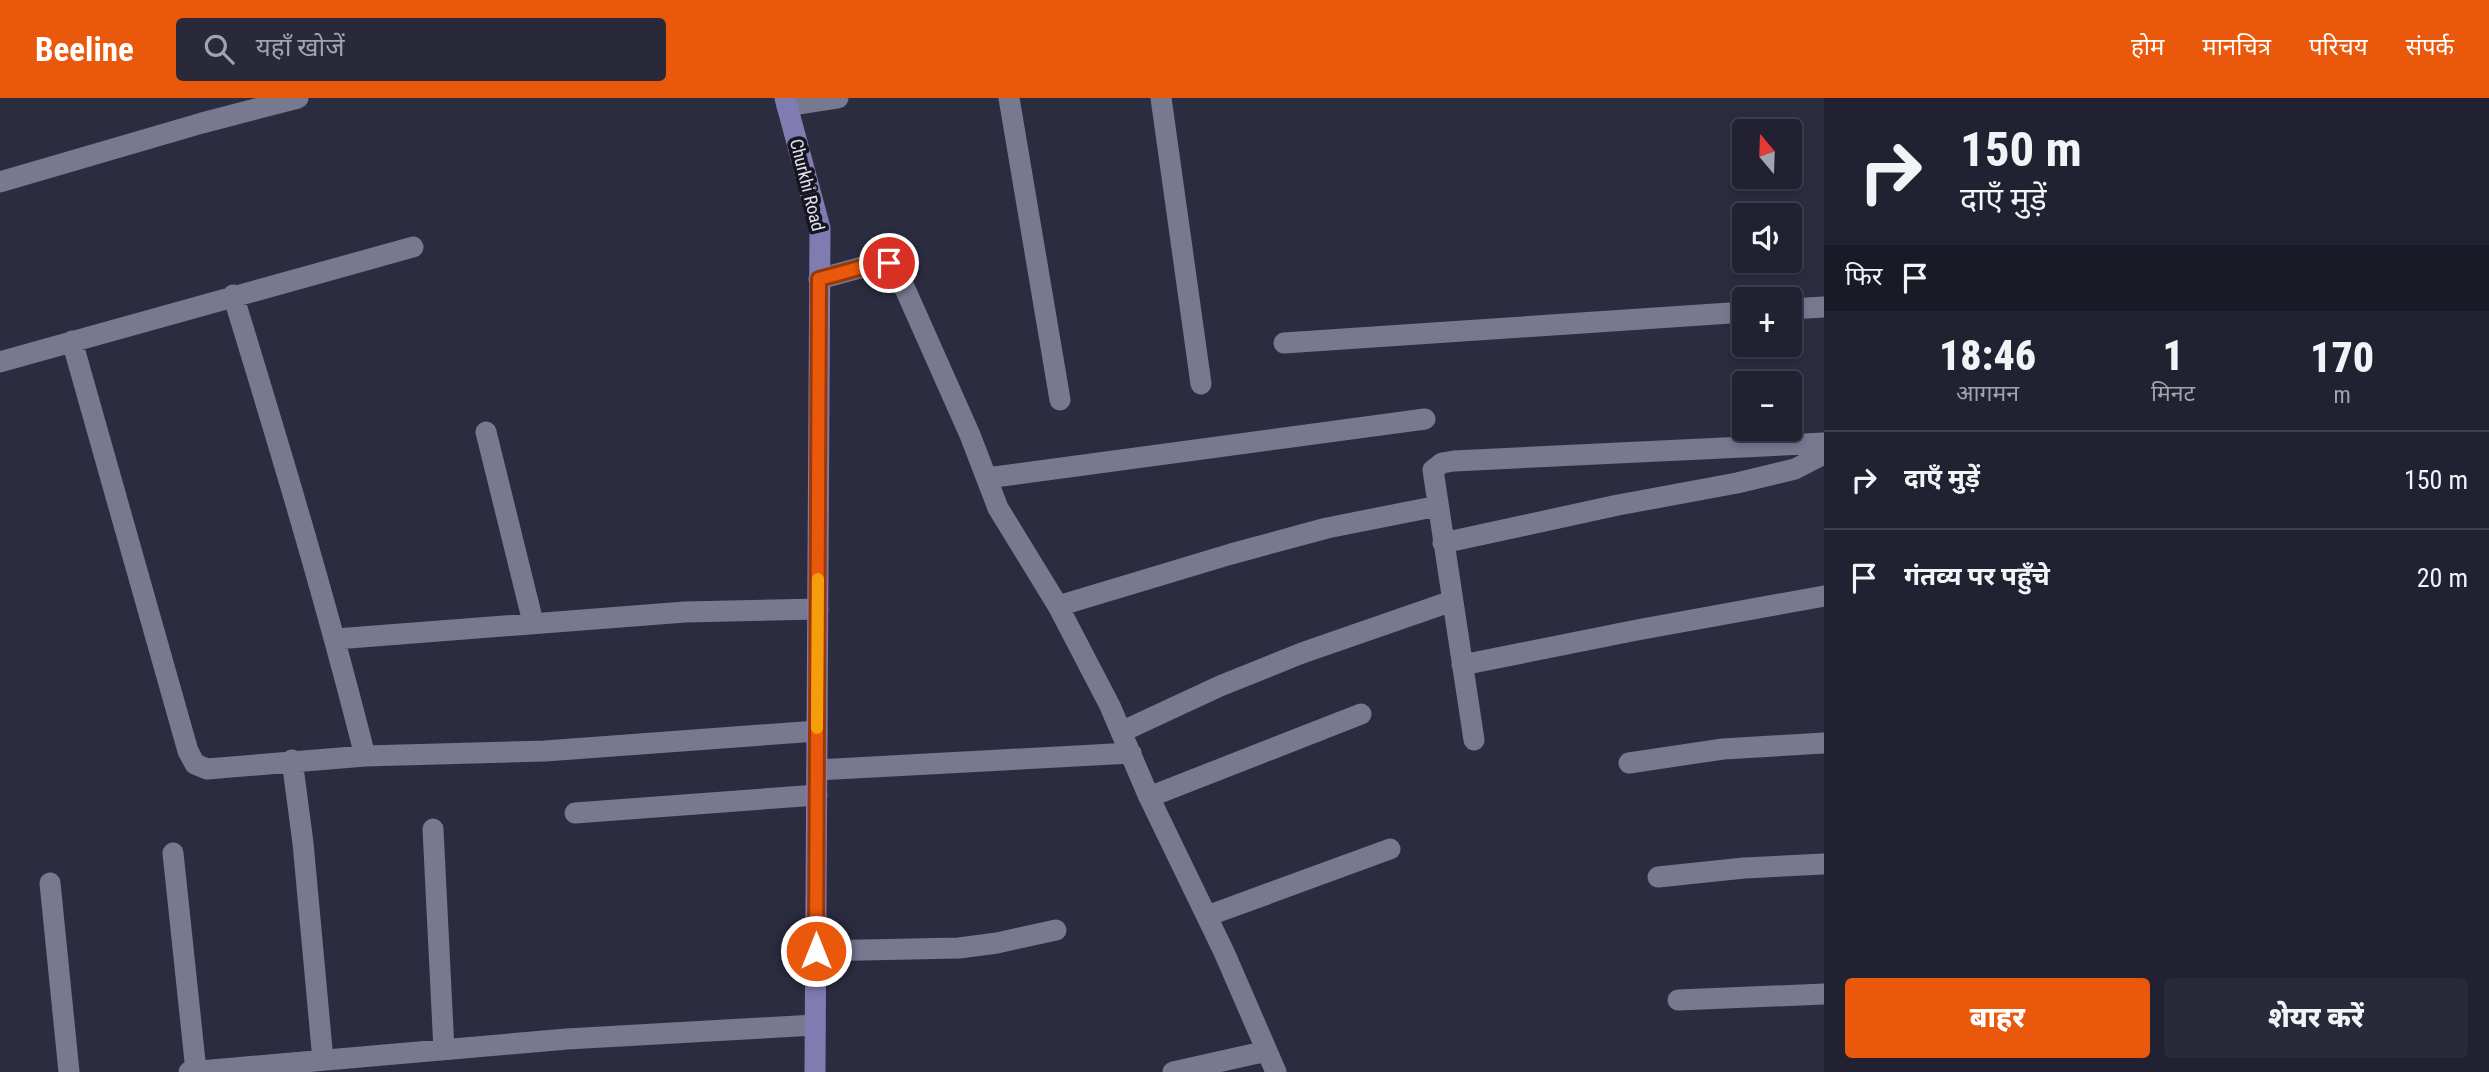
<!DOCTYPE html>
<html lang="hi">
<head>
<meta charset="utf-8">
<style>
  :root { --surface:#212131; --page:#292939; --text:#f1f3f6; --muted:#a2a3ab; --line:#3e3e4d; --accent:#ea580c }
  body { margin:0; font-family:"Roboto Condensed","Noto Sans Devanagari",sans-serif; background:var(--page); color:var(--text); height:100vh; display:flex; flex-direction:column; font-size:26px; white-space:nowrap }
  * { box-sizing:border-box; margin:0 }
  p { font-size:23px; color:var(--muted) }
  .icon { flex:none; width:38px; height:38px; fill:none; stroke:currentColor; stroke-width:2; stroke-linecap:round; stroke-linejoin:round }
  .map { position:relative; flex:1; overflow:hidden }
  .sheet { display:flex; flex-direction:column; background:var(--surface); width:665px }
  .sheet>* { flex:none }
  .guide { background:#212131; color:var(--text); overflow:hidden }
  .needle { width:46px; rotate:341deg }
  .buttons { position:absolute; left:1732px; top:21px; display:grid; gap:14px }
  .buttons a { display:grid; place-items:center; width:70px; height:70px; border-radius:7px; background:var(--surface); box-shadow:0 4px 10px #0003,0 0 0 2px var(--line); font-size:35px }
  .pin { position:absolute; display:grid; place-items:center; width:60px; height:60px; color:#fff; margin:-30px; border:4px solid #fff; border-radius:50%; box-shadow:0 2px 7px #0007 }
  .me { position:absolute; width:77px; margin:-38px; rotate:0deg; stroke-linejoin:round; filter:drop-shadow(0 0 5px #0008) }
  .turn { display:flex; align-items:center; gap:24px; height:147px; padding:0 21px; font-size:32px }
  .turn .icon { width:91px; height:91px; stroke-width:2.5 }
  .turn b { display:block; font-size:49px; line-height:60px }
  .then { display:flex; align-items:center; height:66px; padding:0 21px; background:#0003; gap:14px; font-size:26px }
  .eta { display:flex; justify-content:space-evenly; align-items:center; height:119px; text-align:center }
  .eta b { font-size:42px; font-weight:800; line-height:49px }
  .primary-button { display:flex; gap:14px; margin-top:auto; padding:14px 21px }
  .primary-button a { flex:1; height:80px; border-radius:7px; background:var(--accent); color:#fff; font-size:28px; font-weight:800; line-height:80px; text-align:center }
  .primary-button a+a { background:var(--page); color:var(--text) }
  ul { padding:0; list-style:none }
  li { display:flex; align-items:center; gap:21px; height:98px; padding:0 21px; border-top:2px solid var(--line) }
  li div { flex:1 }
  li b { display:block; font-size:26px }
  li em { font-style:normal }
  header { display:flex; align-items:center; gap:42px; box-sizing:border-box; height:98px; padding:0 35px; background:var(--accent); color:#fff }
  header strong { font-size:33px }
  nav { display:flex; gap:38px; margin-inline-start:auto; font-size:24px }
  .search { width:490px; height:63px; background:var(--page); display:flex; align-items:center; gap:18px; box-sizing:border-box; padding:0 24px; border-radius:7px; color:var(--muted); font-size:26px }
  main { display:flex; flex:1; min-height:0 }
  .map>svg:first-child { display:block }
  .lines { fill:none; stroke-linecap:round; stroke-linejoin:round }
  .street { stroke:#787891; stroke-width:21 }
  .secondary { stroke:#807cb1; stroke-width:21 }
  .route-casing { stroke:#983908; stroke-width:18 }
  .route { stroke:#ea580c; stroke-width:12 }
  .slow { stroke:#f59e0b; stroke-width:12 }
  .labels { text-anchor:middle; stroke-width:7; stroke-linejoin:round; paint-order:stroke }
  .street-label { font-size:18px; fill:#e1e1ef; stroke:#16151f }
</style>
</head>
<body>
<header>
<strong>Beeline</strong>
<div class="search"><svg class="icon" aria-label="search" viewBox="0 0 24 24"><circle cx="10" cy="10" r="6"/><path d="M15 15l6 6"/></svg>यहाँ खोजें</div>
<nav><a>होम</a><a>मानचित्र</a><a>परिचय</a><a>संपर्क</a></nav>
</header>
<main>
<div class="map">
<svg width="1824" height="974" viewBox="0 0 1824 974">
  <rect width="100%" height="100%" fill="#2c2c41"/>
  <g class="lines">
    <!-- street -->
    <path class="street" d="M1009 0 1060 302
      M1161 0 1201 286
      M787 8 838 0
      M0 84 202 25 298 0
      M819 181 881 164 889 165 898 175 970 337 998 410 1058 508 1110 608 1149 699 1224 854 1276 974
      M233 197C280 350 326 503 365 658
      M1790 211 1824 209
      M72 243 188 653 195 666 207 671 365 658 545 653 817 633
      M1284 245 1745 214
      M0 264 413 149
      M486 334 533 524
      M987 380 1425 321
      M1443 445 1618 407 1737 385 1795 371 1824 356
      M1058 508 1231 456 1327 430 1438 408
      M336 541 685 514 818 511
      M1462 567 1637 532 1824 498
      M1121 634 1220 588 1302 555 1452 503
      M1474 642 1433 372 1442 365 1454 363 1824 345
      M292 662 303 745 323 962
      M1629 665 1723 651 1824 645
      M817 672 1131 655
      M1149 699 1361 616
      M575 715 817 697
      M433 731 444 952
      M173 755 196 973
      M1658 779 1744 770 1824 766
      M50 785 69 974
      M1207 818 1390 751
      M815 853 959 850 997 845 1056 832
      M1678 902 1824 896
      M189 974 567 941 815 927
      M1173 974 1267 953"/>
    <!-- secondary -->
    <path class="secondary" d="M785 0 820 130 815 974"/>
  </g>
  <g class="lines">
    <!-- route casing -->
    <g class="route-casing">
      <path id="route" d="M816 853 819 181 881 164 889 165"/>
    </g>
    <!-- route -->
    <use href="#route" class="route"/>
    <!-- slow -->
    <path class="slow" d="M817 630 818 481"/>
  </g>
  <g class="labels">
    <!-- street labels -->
    <g class="street-label">
      <text transform="translate(807 87) rotate(76)" y="6">Churkhi Road</text>
    </g>
  </g>
</svg>
<div class="buttons">
<a><svg class="needle" viewBox="-14 -14 28 28"><path d="M0-13l5 13h-10z" fill="#e53935"/><path d="M0 13l5-13h-10z" fill="#a2a3ab"/></svg></a>
<a><svg class="icon" aria-label="sound" viewBox="0 0 24 24"><path d="M4 9h4l5-4v14l-5-4H4zM17 9q2 3 0 6"/></svg></a>
<a>+</a>
<a>−</a>
</div>
<div class="pin" style="left:889px;top:165px;background:#d93025"><svg class="icon" aria-label="arrive" viewBox="0 0 24 24"><path d="M6 21V4h12l-3 4 3 4H6"/></svg></div>
<svg class="me" style="left:816px;top:853px" viewBox="-20 -20 40 40"><circle r="17" fill="#ea580c" stroke="#fff" stroke-width="3"/><path d="M0-11L8 9 0 5-8 9z" fill="#fff"/></svg>
</div>
<section class="sheet">
<div class="guide">
<div class="turn"><svg class="icon" aria-label="right" viewBox="0 0 24 24"><path d="M7 20v-9h11M14 6l5 5-5 5"/></svg><div><b>150 m</b>दाएँ मुड़ें</div></div>
<div class="then">फिर<svg class="icon" aria-label="arrive" viewBox="0 0 24 24"><path d="M6 21V4h12l-3 4 3 4H6"/></svg></div>
</div>
<div class="eta">
<div><b>18:46</b><p>आगमन</p></div>
<div><b>1</b><p>मिनट</p></div>
<div><b>170</b><p>m</p></div>
</div>
<ul>
<li><svg class="icon" aria-label="right" viewBox="0 0 24 24"><path d="M7 20v-9h11M14 6l5 5-5 5"/></svg><div><b>दाएँ मुड़ें</b></div><em>150 m</em></li>
<li><svg class="icon" aria-label="arrive" viewBox="0 0 24 24"><path d="M6 21V4h12l-3 4 3 4H6"/></svg><div><b>गंतव्य पर पहुँचे</b></div><em>20 m</em></li>
</ul>
<div class="primary-button"><a>बाहर</a><a>शेयर करें</a></div>
</section>
</main>
</body>
</html>
